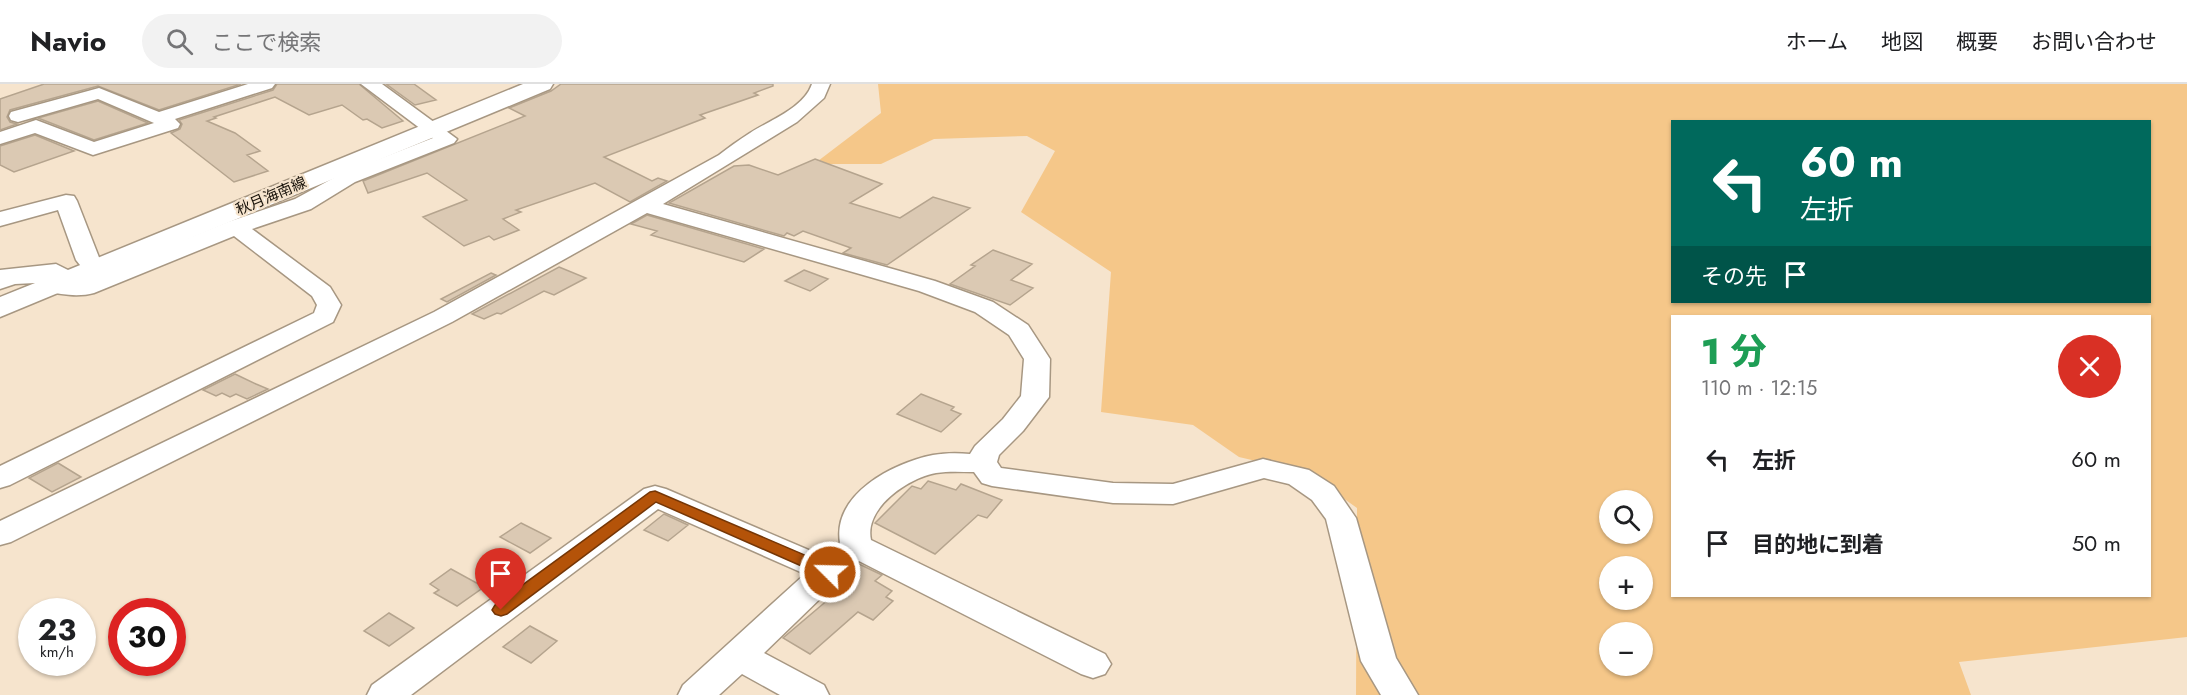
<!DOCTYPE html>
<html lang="ja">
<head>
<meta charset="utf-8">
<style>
  :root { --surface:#fff; --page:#f2f2f2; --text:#202124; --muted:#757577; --line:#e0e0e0 }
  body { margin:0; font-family:Jost,"Noto Sans JP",sans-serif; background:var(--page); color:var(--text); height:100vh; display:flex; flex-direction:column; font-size:22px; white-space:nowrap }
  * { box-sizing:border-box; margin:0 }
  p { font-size:20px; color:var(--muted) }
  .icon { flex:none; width:33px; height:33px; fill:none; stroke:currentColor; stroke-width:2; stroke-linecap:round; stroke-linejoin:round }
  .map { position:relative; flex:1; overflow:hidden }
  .drawer { position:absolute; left:1671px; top:231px; width:480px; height:282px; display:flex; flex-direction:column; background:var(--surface); border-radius:0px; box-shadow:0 2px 4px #0004 }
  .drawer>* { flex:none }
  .hud { position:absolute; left:1671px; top:36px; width:480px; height:183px; border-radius:0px; box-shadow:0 2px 4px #0004; background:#00695c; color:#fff; overflow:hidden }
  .tools { position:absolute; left:1599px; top:406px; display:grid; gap:12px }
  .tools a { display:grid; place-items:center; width:54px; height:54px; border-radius:50%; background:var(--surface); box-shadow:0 2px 4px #0004; font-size:30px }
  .speed { position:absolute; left:18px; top:514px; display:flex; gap:12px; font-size:30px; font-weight:700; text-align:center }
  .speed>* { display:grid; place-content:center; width:78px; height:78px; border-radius:50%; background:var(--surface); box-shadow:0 2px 4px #0004; line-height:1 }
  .speed small { font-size:15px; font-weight:400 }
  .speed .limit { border:9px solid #d22; background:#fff; color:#111 }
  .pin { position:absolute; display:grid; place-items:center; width:51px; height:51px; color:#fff; margin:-62px -26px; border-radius:50% 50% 50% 0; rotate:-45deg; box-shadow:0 0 6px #0007 }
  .pin .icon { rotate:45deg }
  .me { position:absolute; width:66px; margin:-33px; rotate:293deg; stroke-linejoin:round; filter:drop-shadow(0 0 4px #0008) }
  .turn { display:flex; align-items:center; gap:21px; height:126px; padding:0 30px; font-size:27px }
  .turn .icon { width:78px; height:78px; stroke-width:2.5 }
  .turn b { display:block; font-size:42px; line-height:51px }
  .then { display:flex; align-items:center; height:57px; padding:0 30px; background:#0003; gap:12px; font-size:22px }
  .round { display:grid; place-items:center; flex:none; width:63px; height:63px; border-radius:32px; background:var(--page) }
  .overview { display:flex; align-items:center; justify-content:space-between; height:102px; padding:0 30px }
  h1 { font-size:36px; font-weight:800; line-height:45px; color:#1e9e55 }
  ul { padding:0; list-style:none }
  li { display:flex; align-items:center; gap:18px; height:84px; padding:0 30px }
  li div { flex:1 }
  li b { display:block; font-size:22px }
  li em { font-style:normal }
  header { display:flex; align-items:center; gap:36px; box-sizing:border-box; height:84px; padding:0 30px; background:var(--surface); border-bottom:2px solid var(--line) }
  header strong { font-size:28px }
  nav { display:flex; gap:33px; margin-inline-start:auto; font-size:21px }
  .search { width:420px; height:54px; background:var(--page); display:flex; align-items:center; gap:15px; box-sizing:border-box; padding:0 21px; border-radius:33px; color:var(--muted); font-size:22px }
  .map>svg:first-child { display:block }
  .green { fill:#f5c789; fill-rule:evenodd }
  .building { fill:#dbc9b3; stroke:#b5a48e; stroke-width:1.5 }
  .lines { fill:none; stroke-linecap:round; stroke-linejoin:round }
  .minor-casing { stroke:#a79782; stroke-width:3 }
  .secondary-casing { stroke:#a79782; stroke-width:3 }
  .minor { fill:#fff; fill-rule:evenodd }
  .secondary { fill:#fff; fill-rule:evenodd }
  .route { fill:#b45309; stroke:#753606; stroke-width:1.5 }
  .labels { text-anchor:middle; stroke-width:4.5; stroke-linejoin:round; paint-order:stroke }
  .far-street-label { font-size:15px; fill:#18120a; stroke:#f6e4cd }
</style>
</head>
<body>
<header>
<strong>Navio</strong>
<div class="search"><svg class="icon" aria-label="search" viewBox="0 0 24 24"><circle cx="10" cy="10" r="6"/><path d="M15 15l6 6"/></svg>ここで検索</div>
<nav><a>ホーム</a><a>地図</a><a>概要</a><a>お問い合わせ</a></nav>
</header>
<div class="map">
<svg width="2187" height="611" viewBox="0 0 2187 611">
  <rect width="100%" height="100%" fill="#f6e4cd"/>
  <!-- green -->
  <path class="green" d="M878 0H2187V553L1959 578 1971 611H1356L1357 424 1308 389 1239 373 1193 341 1101 328 1111 188 1021 128 1055 67 1027 52 934 55 881 80H814L881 29ZM1672 38H2150V218H1672ZM1672 232H2150V512H1672ZM1610 417H1642V450H1610ZM1610 483H1642V516H1610ZM1610 549H1642V582H1610Z"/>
  <!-- building -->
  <path class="building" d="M44 0H241L159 26 98 2 10 26 7 33 10 38 17 40 0 46V15Z
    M277 0H359L403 37 382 44 367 35 363 36 342 21 309 31 275 13 214 33 216 34 207 37 235 49 260 67 247 71 268 87 234 98 171 49 180 45 182 40 179 36 273 6Z
    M386 0H414L436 16 415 21Z
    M561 0H773V2L754 9 758 11 700 31 705 34 604 73 652 97 658 94 667 97 630 118 595 99 516 126 521 128 503 135 519 146 494 156 489 152 464 162 423 133 467 116 427 89 368 109 363 97 525 32 509 24 551 7Z
    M98 17 148 39 94 56 38 34Z
    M35 51 74 67 14 88 0 81V62Z
    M815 75 882 100 850 119 900 134 933 113 970 124 887 181 843 169 851 164 803 147 794 152 787 149 784 152 669 119 734 82 749 81 778 91Z
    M647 131 764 165 744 178 651 151 657 147 631 140Z
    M993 166 1032 180 1011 196 1033 204 1010 221 950 200 975 182 971 181Z
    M559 183 586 194 554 211 544 207 501 230 497 229 484 235 472 230Z
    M804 186 828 195 810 207 785 197Z
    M491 189 496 191 447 218 441 215Z
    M235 290 256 300 268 305 247 315 236 310 230 313 222 309 216 312 203 306Z
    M921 310 954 323 951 326 961 330 941 348 897 330Z
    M58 379 81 393 52 408 29 394Z
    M928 397 956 406 961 400 1002 416 987 434 978 431 935 470 875 439 912 402 921 405Z
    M664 430 688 441 668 457 644 446Z
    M521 439 551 454 530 469 500 453Z
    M859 480 882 491 875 497 892 507 886 513 893 517 873 536 858 528 810 570 783 554 836 509 834 508 846 497 843 496Z
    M451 485 484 503 457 522 434 509 439 506 430 500Z
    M389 529 414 544 389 562 364 547Z
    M530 542 557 557 531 579 503 563Z"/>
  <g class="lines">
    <!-- minor casing -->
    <g class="minor-casing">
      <path id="minor" d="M248 0H275L272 4 175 35 180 40 178 44 93 71 35 49 0 60V48L36 36 94 58 154 39 98 15 18 38 11 36 9 32 11 28 99 4 159 28Z
        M361 0H382L457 55 454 59 355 98 311 125 252 145 330 203 341 221 333 238 10 401 0 404V382L314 229 317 221 312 212 234 152 94 209C80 213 61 211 47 207L43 202 47 197 55 195 83 197 228 138 295 115 341 90 433 54Z
        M812 0H830L824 14 797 38 663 120 935 197 993 218 1028 241 1050 275 1049 313 1023 347 999 371 997 378 1001 384 1113 399 1173 400 1263 375 1309 386 1334 402 1356 434 1396 574 1418 611H1381L1361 577 1326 435 1312 416 1289 400 1264 394 1173 420 1113 419 992 402 982 399 974 388C961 388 949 387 936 389 908 394 864 424 871 456L1105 570 1111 580 1105 590 1093 594 1081 590 859 477 764 569 824 601 829 611H780L742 590 719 611H678L683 601 805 490 658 425 411 611H367L372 601 644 405 655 402 666 405 825 473 840 459C832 410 893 379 933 371 945 369 958 369 970 370L975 362 1003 335 1021 312 1024 275 1009 251 975 228 919 207 647 129 452 238 11 458 0 461V437L434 228 719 71C729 63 739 56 750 49 770 36 804 24 812 0Z
        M66 111 74 112 77 117 100 176 96 181 88 183 80 181 76 176 58 126 0 142V128Z"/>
    </g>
    <!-- secondary casing -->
    <g class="secondary-casing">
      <path id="secondary" d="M523 0H553L550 5 0 233V213L35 199 15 200 0 205V186L56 180 68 186Z"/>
    </g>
    <!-- minor -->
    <use href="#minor" class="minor"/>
    <!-- secondary -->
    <use href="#secondary" class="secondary"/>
  </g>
  <!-- route -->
  <path class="route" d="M655 407 835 484 838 488 835 492H824L656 418 507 530 501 532 495 530 492 526 495 521 650 408Z"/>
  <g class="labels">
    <!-- far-street labels -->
    <g class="far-street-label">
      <text transform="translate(271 112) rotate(-23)" y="5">秋月海南線</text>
    </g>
  </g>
</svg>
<div class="tools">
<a><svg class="icon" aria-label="search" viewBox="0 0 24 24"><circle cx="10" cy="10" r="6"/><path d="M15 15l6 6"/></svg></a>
<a>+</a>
<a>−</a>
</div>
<div class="speed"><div>23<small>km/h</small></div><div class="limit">30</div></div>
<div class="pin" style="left:501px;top:526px;background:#d93025"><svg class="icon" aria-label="arrive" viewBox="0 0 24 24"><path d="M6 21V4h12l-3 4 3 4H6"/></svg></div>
<svg class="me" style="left:830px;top:488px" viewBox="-20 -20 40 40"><circle r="17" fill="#b45309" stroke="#fff" stroke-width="3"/><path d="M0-11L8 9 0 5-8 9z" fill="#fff"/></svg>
<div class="hud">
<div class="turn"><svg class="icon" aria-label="left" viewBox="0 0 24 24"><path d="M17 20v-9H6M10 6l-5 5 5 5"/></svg><div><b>60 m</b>左折</div></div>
<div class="then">その先<svg class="icon" aria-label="arrive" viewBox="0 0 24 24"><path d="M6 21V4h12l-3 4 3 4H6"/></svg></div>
</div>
<section class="drawer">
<div class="overview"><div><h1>1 分</h1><p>110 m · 12:15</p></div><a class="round" style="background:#d93025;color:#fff"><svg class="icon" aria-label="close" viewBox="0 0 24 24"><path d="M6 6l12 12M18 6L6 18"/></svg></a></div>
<ul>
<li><svg class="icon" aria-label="left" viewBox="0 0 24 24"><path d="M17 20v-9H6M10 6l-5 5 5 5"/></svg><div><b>左折</b></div><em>60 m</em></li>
<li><svg class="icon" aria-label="arrive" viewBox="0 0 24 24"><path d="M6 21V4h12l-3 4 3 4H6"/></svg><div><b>目的地に到着</b></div><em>50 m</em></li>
</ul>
</section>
</div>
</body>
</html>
